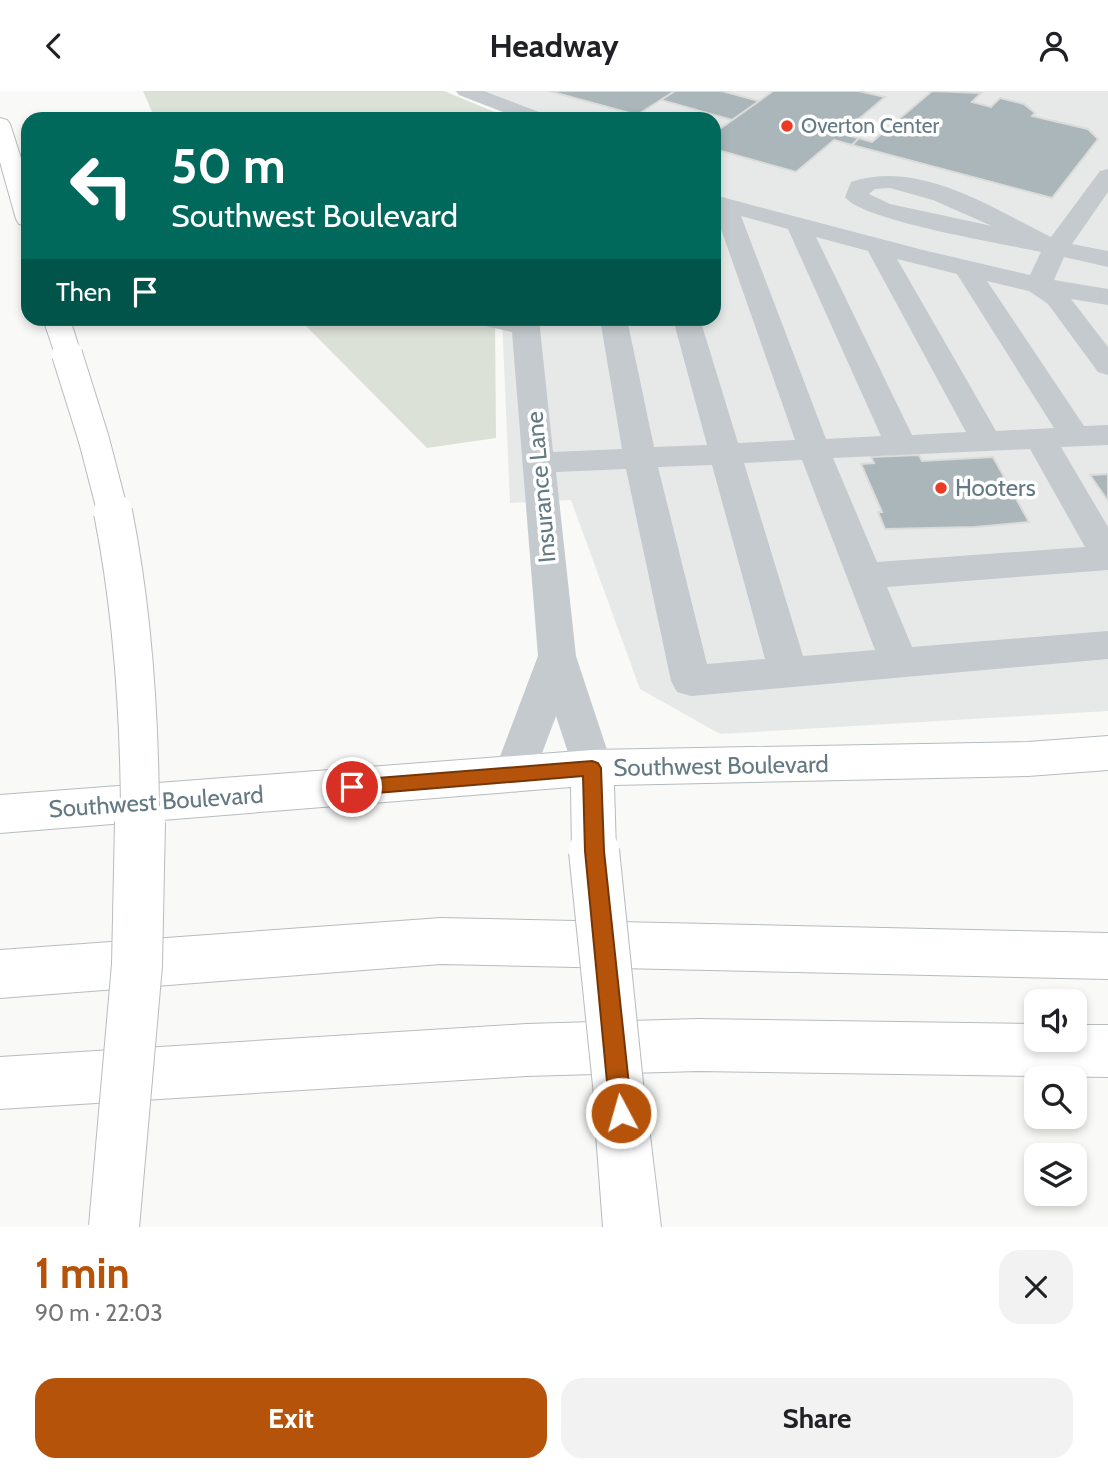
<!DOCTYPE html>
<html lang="en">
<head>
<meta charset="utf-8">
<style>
  :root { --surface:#fff; --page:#f2f2f2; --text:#202124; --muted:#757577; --accent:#b45309 }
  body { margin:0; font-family:Cabin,sans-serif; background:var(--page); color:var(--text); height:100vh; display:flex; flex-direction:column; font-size:26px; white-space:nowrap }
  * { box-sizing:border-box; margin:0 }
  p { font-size:23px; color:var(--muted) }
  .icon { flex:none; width:38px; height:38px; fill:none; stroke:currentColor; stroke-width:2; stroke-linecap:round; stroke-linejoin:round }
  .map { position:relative; height:1136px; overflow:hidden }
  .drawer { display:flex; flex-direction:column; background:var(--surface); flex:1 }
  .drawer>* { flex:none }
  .hud { position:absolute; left:21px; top:21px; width:700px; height:214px; border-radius:21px; box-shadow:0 4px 10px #0003; background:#00695c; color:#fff; overflow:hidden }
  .fabs { position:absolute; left:1024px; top:898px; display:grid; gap:14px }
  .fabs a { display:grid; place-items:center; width:63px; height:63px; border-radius:14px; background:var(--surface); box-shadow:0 4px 10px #0003; font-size:35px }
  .pin { position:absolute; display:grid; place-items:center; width:60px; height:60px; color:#fff; margin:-30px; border:4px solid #fff; border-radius:50%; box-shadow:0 2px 7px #0007 }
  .me { position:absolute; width:77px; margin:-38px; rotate:354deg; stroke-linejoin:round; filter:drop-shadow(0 0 5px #0008) }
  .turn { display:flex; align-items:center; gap:24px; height:147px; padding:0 35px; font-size:32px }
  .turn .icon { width:91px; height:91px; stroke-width:2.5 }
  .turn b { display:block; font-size:49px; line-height:60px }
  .then { display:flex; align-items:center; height:66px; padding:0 35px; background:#0003; gap:14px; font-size:26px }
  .round { display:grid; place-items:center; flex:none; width:74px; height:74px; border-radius:21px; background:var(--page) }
  .summary { display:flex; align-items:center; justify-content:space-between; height:119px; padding:0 35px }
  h1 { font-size:42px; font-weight:700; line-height:52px; color:var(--accent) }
  .action { display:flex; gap:14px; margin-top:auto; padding:14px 35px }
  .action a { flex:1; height:80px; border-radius:21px; background:var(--accent); color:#fff; font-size:28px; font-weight:700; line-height:80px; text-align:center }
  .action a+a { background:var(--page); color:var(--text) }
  header { display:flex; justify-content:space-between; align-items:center; height:91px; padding:0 35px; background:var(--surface); font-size:32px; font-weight:700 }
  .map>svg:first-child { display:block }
  .built { fill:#e7e9e8 }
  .green { fill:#dce1d7 }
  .building { fill:#abb6ba; stroke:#dbdbd9; stroke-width:2 }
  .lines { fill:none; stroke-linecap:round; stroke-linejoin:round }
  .major-casing { stroke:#b5bcbf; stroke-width:2 }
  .highway-casing { stroke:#b7bcbf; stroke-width:2 }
  .minor { fill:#c4cacd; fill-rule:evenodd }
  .major { fill:#fff; fill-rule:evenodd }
  .highway { fill:#fff; fill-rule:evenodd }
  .major-bridge-casing { stroke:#b5bcbf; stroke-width:52; stroke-linecap:butt }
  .highway-bridge-far2-casing { stroke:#b7bcbf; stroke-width:32; stroke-linecap:butt }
  .highway-bridge-far1-casing { stroke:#b7bcbf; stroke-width:40; stroke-linecap:butt }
  .highway-bridge-casing { stroke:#b7bcbf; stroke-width:52; stroke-linecap:butt }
  .major-bridge { stroke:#fff; stroke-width:50 }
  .highway-bridge-far2 { stroke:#fff; stroke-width:30 }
  .highway-bridge-far1 { stroke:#fff; stroke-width:38 }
  .highway-bridge { stroke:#fff; stroke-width:50 }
  .route { fill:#b45309; stroke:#753606; stroke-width:2 }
  .poi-dot { fill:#ec3b24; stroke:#fff; stroke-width:2.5 }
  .labels { text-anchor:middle; stroke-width:7; stroke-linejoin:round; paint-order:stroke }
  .far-poi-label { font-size:21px; fill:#637983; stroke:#fff; text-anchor:start }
  .street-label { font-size:24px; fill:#637983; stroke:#fff }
  .poi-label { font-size:24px; fill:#637983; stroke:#fff; text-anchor:start }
</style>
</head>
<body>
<header><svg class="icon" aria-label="back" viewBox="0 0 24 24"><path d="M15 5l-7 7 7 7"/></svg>Headway<svg class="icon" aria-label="person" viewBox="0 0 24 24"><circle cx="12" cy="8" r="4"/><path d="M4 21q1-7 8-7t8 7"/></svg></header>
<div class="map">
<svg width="1108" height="1136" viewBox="0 0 1108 1136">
  <rect width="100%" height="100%" fill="#f9f9f7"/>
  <!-- built -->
  <path class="built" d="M454 0H1108V620L720 643 640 598 571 409 510 412 502 228H714V28H522Z"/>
  <!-- green -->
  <path class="green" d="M143 0H444L511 28H155Z
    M299 228H495L496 347 427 357Z"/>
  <!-- building -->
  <path class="building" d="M549 0H675L637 24Z
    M675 0H722L759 10 732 29 661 9Z
    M773 0H859L885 6 841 43 859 47 852 54 834 49 796 81 714 58V42Z
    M932 0 981 2 972 11 991 16 1000 7 1024 13 1035 22 1032 25 1088 38 1098 48 1052 107 852 54 859 47 872 51Z
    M919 364 922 370 993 366 1029 431 975 436 885 438 878 421H882L861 373 874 372 871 366Z
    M1108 383V410L1090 384Z"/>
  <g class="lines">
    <!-- major casing -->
    <g class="major-casing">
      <path id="major" d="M1108 645V679L1028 685 614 694 616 760 610 774 594 780 578 774 572 760 571 696 0 742V704L592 659 1028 651Z
        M619 977 638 984 645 1003 661 1136H603L593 1003 600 984Z"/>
    </g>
    <!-- highway casing -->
    <g class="highway-casing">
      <path id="highway" d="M0 27 7 29 10 33 28 89V135L19 133 16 128 0 71Z
        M43 228H70L81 263 77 269 67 272 57 269Z
        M441 827 1108 842V888L441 873 0 907V859Z
        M698 928 1036 933V948H1074V934H1108V986L698 980 526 985 0 1018V966L526 933Z"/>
    </g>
    <!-- minor -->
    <path class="minor" d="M456 0H484L547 24 550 28H521L459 4Z
      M1108 78V101L1072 153 1108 160V176L1064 166 1054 189 1108 198V214L1071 208 1108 256V284L1098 281 1048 213 1029 200 987 190 1084 335 1108 334V354L1061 356 1108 436V479L887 496 912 556 1108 540V568L691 605 677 601 671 590 626 378 556 381 576 565 613 677 607 689 592 695 577 689 556 625 529 697 514 702 499 697 493 684 538 565 512 241 481 234 478 228H539L553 361 622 358 600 228H627L654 356 707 354 673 228H700L738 352 795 349 714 118V104L923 159 1030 184 1041 161C1006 153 862 130 845 106L851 91C919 68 992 117 1051 146L1100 80ZM890 97 933 109 992 135 890 113 869 103 875 98ZM741 125 788 138 881 345 826 348ZM816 146 868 160 966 341 912 344ZM897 168 957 183 1054 337 996 340ZM1030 358 1085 456 877 471 833 367ZM802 369 875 559 803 565 744 372ZM712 374 765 568 707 573 658 376Z"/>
    <!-- major -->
    <use href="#major" class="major"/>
    <!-- highway -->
    <use href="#highway" class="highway"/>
    <!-- major-bridge casing -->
    <g class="major-bridge-casing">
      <path id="major-bridge" d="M594 760 619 1003"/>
    </g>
    <!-- highway-bridge-far2 casing -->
    <g class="highway-bridge-far2-casing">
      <path id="highway-bridge-far2" d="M67 263 94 349 113 422"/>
    </g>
    <!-- highway-bridge-far1 casing -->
    <g class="highway-bridge-far1-casing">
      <path id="highway-bridge-far1" d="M113 421C133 522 140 629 140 733"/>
    </g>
    <!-- highway-bridge casing -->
    <g class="highway-bridge-casing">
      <path id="highway-bridge" d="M114 1136 137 874 140 731"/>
    </g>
    <!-- major-bridge -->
    <use href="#major-bridge" class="major-bridge"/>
    <!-- highway-bridge-far2 -->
    <use href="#highway-bridge-far2" class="highway-bridge-far2"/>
    <!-- highway-bridge-far1 -->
    <use href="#highway-bridge-far1" class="highway-bridge-far1"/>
    <!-- highway-bridge -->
    <use href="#highway-bridge" class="highway-bridge"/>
  </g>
  <!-- route -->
  <path class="route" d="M592 670 598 672 601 677 604 760 632 1022 629 1030 621 1033 613 1030 610 1022 585 760 583 685 352 704 346 701 343 696 346 691 352 689Z"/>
  <!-- markers -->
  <g class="poi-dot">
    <circle cx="787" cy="35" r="7"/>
    <circle cx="941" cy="397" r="7"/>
  </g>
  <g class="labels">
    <!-- far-poi labels -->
    <g class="far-poi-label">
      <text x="801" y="42">Overton Center</text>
    </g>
    <!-- street labels -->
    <g class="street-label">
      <text transform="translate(541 396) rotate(-95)" y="8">Insurance Lane</text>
      <text transform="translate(721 675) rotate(-1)" y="8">Southwest Boulevard</text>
      <text transform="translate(156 711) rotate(-4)" y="8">Southwest Boulevard</text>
    </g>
    <!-- poi labels -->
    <g class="poi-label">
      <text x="955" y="405">Hooters</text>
    </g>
  </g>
</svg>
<div class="fabs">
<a><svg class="icon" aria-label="sound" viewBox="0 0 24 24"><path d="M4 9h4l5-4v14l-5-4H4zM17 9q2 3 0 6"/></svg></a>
<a><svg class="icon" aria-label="search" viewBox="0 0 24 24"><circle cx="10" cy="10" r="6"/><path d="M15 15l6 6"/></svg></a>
<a><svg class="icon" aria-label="layers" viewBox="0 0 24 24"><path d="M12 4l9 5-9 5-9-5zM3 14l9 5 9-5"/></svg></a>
</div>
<div class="pin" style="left:352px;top:696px;background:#d93025"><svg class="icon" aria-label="arrive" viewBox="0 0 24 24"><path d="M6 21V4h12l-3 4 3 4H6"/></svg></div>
<svg class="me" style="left:621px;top:1022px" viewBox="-20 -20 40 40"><circle r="17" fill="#b45309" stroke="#fff" stroke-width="3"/><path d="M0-11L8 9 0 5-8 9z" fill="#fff"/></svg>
<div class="hud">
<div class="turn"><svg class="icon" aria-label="left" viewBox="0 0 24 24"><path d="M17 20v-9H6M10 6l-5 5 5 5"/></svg><div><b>50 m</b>Southwest Boulevard</div></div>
<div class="then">Then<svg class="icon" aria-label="arrive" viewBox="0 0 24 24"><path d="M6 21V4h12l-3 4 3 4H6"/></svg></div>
</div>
</div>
<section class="drawer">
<div class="summary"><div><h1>1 min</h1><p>90 m · 22:03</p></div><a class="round"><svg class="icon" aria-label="close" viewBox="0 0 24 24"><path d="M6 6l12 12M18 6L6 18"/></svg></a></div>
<div class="action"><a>Exit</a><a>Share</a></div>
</section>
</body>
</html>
